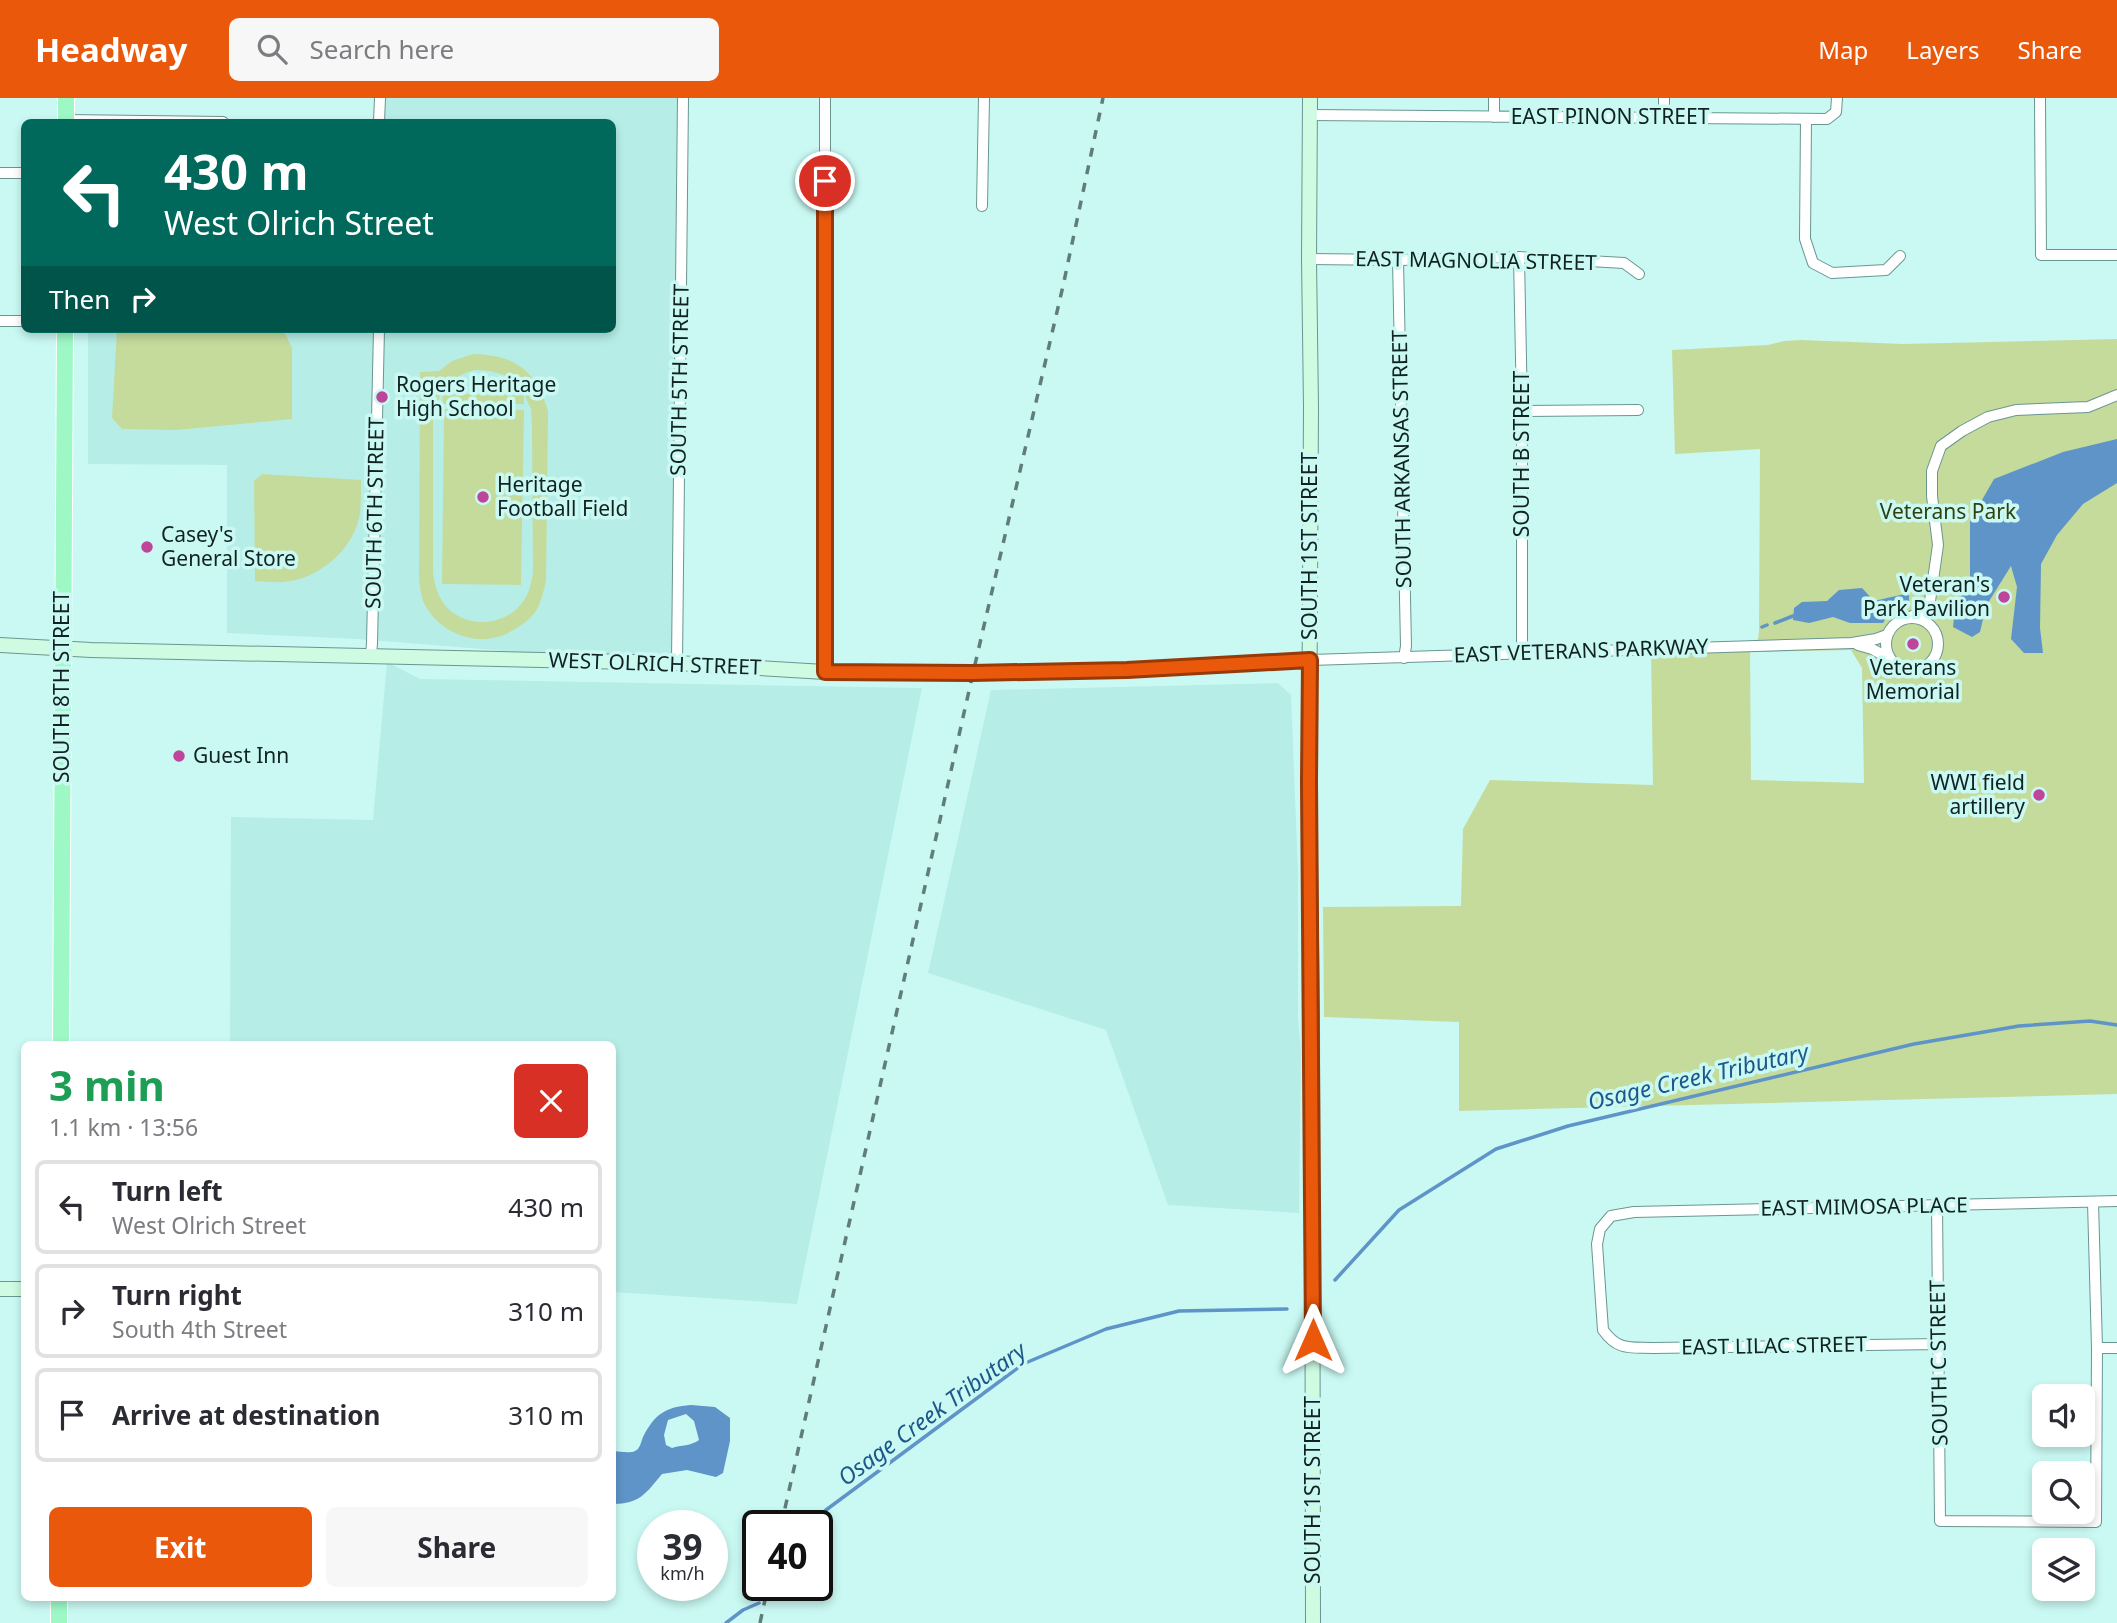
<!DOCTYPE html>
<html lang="en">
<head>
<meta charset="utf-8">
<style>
  :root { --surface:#fff; --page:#f7f7f7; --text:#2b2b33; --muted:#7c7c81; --line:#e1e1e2; --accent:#ea580c }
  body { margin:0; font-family:"Noto Sans",sans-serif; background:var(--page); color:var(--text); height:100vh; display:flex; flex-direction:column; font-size:26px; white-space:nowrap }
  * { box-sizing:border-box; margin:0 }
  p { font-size:23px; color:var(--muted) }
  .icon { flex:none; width:38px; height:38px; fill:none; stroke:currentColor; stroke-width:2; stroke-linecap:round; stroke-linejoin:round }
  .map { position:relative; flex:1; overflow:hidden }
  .drawer { position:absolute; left:21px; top:943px; width:595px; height:560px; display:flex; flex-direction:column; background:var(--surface); border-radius:10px; box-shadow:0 4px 10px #0003 }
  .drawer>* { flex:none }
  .top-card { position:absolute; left:21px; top:21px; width:595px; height:214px; border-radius:10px; box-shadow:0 4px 10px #0003; background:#00695c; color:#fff; overflow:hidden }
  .tools { position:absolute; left:2032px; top:1286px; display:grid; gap:14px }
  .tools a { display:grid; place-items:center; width:63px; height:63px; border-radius:10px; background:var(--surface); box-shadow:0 4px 10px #0003; font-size:35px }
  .speed { position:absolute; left:637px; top:1412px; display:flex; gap:14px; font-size:35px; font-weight:700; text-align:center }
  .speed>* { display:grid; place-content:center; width:91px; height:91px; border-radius:50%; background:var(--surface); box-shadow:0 4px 10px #0003; line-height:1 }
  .speed small { font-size:18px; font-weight:400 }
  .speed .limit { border:4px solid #111; border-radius:10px; background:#fff; color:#111 }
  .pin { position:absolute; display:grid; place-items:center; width:60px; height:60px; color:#fff; margin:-30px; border:4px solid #fff; border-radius:50%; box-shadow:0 2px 7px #0007 }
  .me { position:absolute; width:77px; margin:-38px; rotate:0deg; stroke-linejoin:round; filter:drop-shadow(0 0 5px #0008) }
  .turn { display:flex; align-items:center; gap:24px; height:147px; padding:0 28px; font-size:32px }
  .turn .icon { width:91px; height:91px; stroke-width:2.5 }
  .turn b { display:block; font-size:49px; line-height:60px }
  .then { display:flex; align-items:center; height:66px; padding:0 28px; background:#0003; gap:14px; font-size:26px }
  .round { display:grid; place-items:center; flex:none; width:74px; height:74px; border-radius:10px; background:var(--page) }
  .headline { display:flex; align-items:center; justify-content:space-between; height:119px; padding:0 28px }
  h1 { font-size:42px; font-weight:700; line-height:52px; color:#1e9e55 }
  .cta { display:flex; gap:14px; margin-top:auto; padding:14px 28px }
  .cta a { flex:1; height:80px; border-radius:10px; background:var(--accent); color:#fff; font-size:28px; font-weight:700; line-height:80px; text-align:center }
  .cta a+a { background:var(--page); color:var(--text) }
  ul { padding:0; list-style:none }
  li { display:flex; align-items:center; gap:21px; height:94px; margin:0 14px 10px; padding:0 14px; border:4px solid var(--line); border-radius:10px }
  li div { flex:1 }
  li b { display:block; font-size:26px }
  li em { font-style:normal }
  header { display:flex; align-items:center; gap:42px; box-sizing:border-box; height:98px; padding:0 35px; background:var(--accent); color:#fff }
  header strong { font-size:33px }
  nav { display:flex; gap:38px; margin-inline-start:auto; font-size:24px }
  .search { width:490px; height:63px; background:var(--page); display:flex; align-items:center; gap:18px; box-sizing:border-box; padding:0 24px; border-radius:10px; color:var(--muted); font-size:26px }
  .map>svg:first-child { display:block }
  .built { fill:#b6eee7 }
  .green { fill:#c4db9c; fill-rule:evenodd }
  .water { fill:#5e94c8; fill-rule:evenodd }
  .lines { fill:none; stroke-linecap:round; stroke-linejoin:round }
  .stream { stroke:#5e94c8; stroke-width:3.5 }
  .street-casing { stroke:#6a9690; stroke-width:12 }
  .secondary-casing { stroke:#6a9690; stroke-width:16 }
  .primary-casing { stroke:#fff; stroke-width:18 }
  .street { stroke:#fff; stroke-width:10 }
  .secondary { stroke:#cefbe2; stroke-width:14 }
  .primary { stroke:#9ef8c6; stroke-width:16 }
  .rail { stroke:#5f7d79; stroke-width:3.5; stroke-dasharray:9 9; stroke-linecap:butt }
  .route-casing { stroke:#983908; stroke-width:18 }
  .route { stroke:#ea580c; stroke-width:12 }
  .poi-dot { fill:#be459a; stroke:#caf9f3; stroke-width:2.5 }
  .labels { text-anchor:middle; stroke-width:7; stroke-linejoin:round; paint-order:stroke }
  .street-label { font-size:21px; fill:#112321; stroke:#caf9f3 }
  .poi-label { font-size:21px; fill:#112321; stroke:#caf9f3; text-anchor:start }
  .park-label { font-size:21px; fill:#31400c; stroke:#caf9f3 }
  .water-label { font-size:23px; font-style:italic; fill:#1d578a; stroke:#caf9f3 }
</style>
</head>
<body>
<header>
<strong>Headway</strong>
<div class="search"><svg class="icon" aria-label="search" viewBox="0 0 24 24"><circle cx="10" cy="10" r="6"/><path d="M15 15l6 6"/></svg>Search here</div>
<nav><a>Map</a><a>Layers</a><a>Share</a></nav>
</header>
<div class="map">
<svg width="2117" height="1525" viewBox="0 0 2117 1525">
  <rect width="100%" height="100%" fill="#caf9f3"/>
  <!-- built -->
  <path class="built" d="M375 0H677V565H654L357 541 227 535V367L88 366V231H612V24H373Z
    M387 564 420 581 922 590 797 1206 613 1194 612 947H230L231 719 373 722Z
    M1278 585 1291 597 1298 773V919L1301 952 1299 1115 1168 1107 1106 932 928 875 991 592Z"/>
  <!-- green -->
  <path class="green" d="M117 231H283L292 250V321L176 332 122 331 112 320Z
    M2117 241V996L1459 1013V924L1324 919 1323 809 1461 808 1463 731 1490 682 1653 687 1651 551 1750 549 1751 682 1864 685 1862 570 1851 552 1756 554 1759 534 1760 351 1675 356 1672 252 1768 247 1784 243 1801 242 1903 246Z
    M473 256C515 257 536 272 548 313L546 483C544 491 542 501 538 509 533 520 521 528 510 534 479 551 438 536 423 503 421 497 420 489 419 482L420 274 439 273 452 263ZM474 272C495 272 513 277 524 296H442L443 306H524V296L531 311 532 327 533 475C531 485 530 493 524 502 507 529 464 532 444 506 437 496 435 486 433 475V318C439 294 450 279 474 272Z
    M444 311 524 312 521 487 442 486Z
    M262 376 361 382C361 393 361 405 360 415 355 451 318 482 283 484 274 485 264 483 255 483L254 383Z"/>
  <!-- water -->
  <path class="water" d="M2117 341V385L2083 406 2057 437 2041 466 2040 530 2043 555H2024L2011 541 2017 489 2011 468 1986 508 1980 534 1972 539 1953 529 1955 510 1970 480V423L1994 381 2063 354Z
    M1862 490 1874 503 1909 495V504L1901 512 1887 513 1886 520 1883 525H1850L1833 519 1809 525 1793 522 1794 510 1802 504 1827 503 1839 492Z
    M691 1307 715 1309 730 1320V1343L723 1375 716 1379 687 1372 662 1376C646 1395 640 1406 613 1406V1353C619 1353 629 1356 635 1353 640 1351 641 1344 643 1339 655 1316 665 1309 691 1307ZM686 1316 694 1323 699 1342C691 1348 681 1347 672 1350L666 1347 664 1337 668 1322Z"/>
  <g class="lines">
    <!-- stream -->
    <path class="stream" d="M1775 525 1793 518
      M1762 529 1767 527
      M1335 1182 1399 1112 1496 1051 1568 1028 1914 946 2019 928 2090 923 2117 927
      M809 1428 826 1412 1023 1266 1106 1231 1179 1213 1287 1211
      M770 1500 780 1495 782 1488
      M726 1525 743 1512 759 1505"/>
    <!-- street casing -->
    <g class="street-casing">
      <path id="street" d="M1494 0V19
        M2040 0 2041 157H2117
        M1310 17 1827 21 1836 14 1837 0
        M1664 18V0
        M1806 21 1805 141 1813 165 1832 175 1886 172 1900 158
        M66 22 223 24
        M379 24 380 0
        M0 75H24
        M982 108 984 0
        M1519 159 1522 313V554
        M1309 161 1398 162 1519 159 1624 165 1639 176
        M1398 162 1406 548 1404 560
        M0 223H24
        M1522 313 1638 312
        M1886 546a26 26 0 1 1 52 0a26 26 0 1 1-52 0Z
        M1908 520 1919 515 1930 503 1938 447 1932 398V373L1941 348 1962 333 1988 319 2016 312 2088 309 2117 297
        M1858 547 1872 551 1889 560
        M371 557 372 545 379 231
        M1310 562 1852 545 1876 541 1887 537
        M677 565 683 0
        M825 574V0
        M1937 1107 1940 1423 2096 1424 2097 1250 2093 1104
        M1939 1246 1653 1250C1630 1249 1618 1253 1603 1232L1597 1146 1600 1131 1611 1118 1634 1114 2117 1103
        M2097 1250H2117"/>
    </g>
    <!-- secondary casing -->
    <g class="secondary-casing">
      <path id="secondary" d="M1310 0 1309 161 1311 309 1309 684 1312 919 1313 1525
        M0 547 91 552 677 565 825 574 973 575 1127 572 1310 562
        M0 1191H24"/>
    </g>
    <!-- primary casing -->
    <g class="primary-casing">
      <path id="primary" d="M66 24V0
        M61 947 65 231
        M59 1500V1525"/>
    </g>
    <!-- street -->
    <use href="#street" class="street"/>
    <!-- secondary -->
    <use href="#secondary" class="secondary"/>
    <!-- primary -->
    <use href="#primary" class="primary"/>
    <!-- rail -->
    <path class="rail" d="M781 1428 973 575 1063 188 1103 0
      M760 1525 768 1488"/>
  </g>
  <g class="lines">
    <!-- route casing -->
    <g class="route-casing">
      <path id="route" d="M825 83V574L972 575 1127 572 1310 562 1309 684 1313 1242"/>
    </g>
    <!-- route -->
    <use href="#route" class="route"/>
  </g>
  <!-- markers -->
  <g class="poi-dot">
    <circle cx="382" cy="299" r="7"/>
    <circle cx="483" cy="399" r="7"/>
    <circle cx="147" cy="449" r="7"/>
    <circle cx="2004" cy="499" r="7"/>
    <circle cx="1913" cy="546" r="7"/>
    <circle cx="179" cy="658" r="7"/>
    <circle cx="2039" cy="697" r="7"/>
  </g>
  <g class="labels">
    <!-- street labels -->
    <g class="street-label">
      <text x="1610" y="26">EAST PINON STREET</text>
      <text transform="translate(1476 163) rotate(1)" y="7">EAST MAGNOLIA STREET</text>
      <text transform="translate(680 282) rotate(-89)" y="7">SOUTH 5TH STREET</text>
      <text transform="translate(1522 356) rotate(-90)" y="7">SOUTH B STREET</text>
      <text transform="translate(1402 361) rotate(-91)" y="7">SOUTH ARKANSAS STREET</text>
      <text transform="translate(375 415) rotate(-89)" y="7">SOUTH 6TH STREET</text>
      <text transform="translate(1310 448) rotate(-90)" y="7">SOUTH 1ST STREET</text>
      <text transform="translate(1581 553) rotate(-2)" y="7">EAST VETERANS PARKWAY</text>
      <text transform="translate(655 566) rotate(2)" y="7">WEST OLRICH STREET</text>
      <text transform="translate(62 589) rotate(-90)" y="7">SOUTH 8TH STREET</text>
      <text transform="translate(1864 1109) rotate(-1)" y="7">EAST MIMOSA PLACE</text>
      <text transform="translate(1774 1248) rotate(-1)" y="7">EAST LILAC STREET</text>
      <text transform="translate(1939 1265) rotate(-91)" y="7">SOUTH C STREET</text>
      <text transform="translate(1313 1392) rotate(-90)" y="7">SOUTH 1ST STREET</text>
    </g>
    <!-- poi labels -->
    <g class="poi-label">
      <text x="396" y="294">Rogers Heritage<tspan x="396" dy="24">High School</tspan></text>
      <text x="497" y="394">Heritage<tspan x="497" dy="24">Football Field</tspan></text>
      <text x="161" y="444">Casey's<tspan x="161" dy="24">General Store</tspan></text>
      <text x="1990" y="494" text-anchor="end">Veteran's<tspan x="1990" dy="24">Park Pavilion</tspan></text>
      <text x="1913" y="577" text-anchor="middle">Veterans<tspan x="1913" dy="24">Memorial</tspan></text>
      <text x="193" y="665">Guest Inn</text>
      <text x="2025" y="692" text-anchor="end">WWI field<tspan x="2025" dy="24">artillery</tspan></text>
    </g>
    <!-- park labels -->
    <g class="park-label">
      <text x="1948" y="421">Veterans Park</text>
    </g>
    <!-- water labels -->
    <g class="water-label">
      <text transform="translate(1698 979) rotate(-13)" y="8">Osage Creek Tributary</text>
      <text transform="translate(932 1316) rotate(-36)" y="8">Osage Creek Tributary</text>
    </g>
  </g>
</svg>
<div class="tools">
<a><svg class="icon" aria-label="sound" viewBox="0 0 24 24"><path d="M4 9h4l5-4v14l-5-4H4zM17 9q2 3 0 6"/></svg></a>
<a><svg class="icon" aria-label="search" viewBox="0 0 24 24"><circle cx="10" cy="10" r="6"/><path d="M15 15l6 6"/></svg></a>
<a><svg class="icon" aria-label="layers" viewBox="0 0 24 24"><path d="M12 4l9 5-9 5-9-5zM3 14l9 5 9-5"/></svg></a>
</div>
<div class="speed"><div>39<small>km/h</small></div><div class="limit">40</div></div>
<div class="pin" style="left:825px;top:83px;background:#d93025"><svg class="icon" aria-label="arrive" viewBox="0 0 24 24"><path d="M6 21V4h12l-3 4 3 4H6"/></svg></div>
<svg class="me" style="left:1313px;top:1242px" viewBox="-20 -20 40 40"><path d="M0-17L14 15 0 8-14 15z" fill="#ea580c" stroke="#fff" stroke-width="4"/></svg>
<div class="top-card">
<div class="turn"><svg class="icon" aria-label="left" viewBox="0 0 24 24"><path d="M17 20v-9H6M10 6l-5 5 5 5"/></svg><div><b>430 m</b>West Olrich Street</div></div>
<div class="then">Then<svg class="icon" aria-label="right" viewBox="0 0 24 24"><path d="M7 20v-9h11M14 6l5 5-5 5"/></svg></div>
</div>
<section class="drawer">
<div class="headline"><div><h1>3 min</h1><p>1.1 km · 13:56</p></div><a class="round" style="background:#d93025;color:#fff"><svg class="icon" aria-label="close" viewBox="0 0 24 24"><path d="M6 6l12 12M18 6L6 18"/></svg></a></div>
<ul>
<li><svg class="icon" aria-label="left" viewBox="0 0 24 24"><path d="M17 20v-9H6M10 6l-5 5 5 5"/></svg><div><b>Turn left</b><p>West Olrich Street</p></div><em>430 m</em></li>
<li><svg class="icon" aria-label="right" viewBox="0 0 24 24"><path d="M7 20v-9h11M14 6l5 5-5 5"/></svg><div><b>Turn right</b><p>South 4th Street</p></div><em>310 m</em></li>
<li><svg class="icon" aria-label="arrive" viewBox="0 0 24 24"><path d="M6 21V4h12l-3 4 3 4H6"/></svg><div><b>Arrive at destination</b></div><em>310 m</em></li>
</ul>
<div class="cta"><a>Exit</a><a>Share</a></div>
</section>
</div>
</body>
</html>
